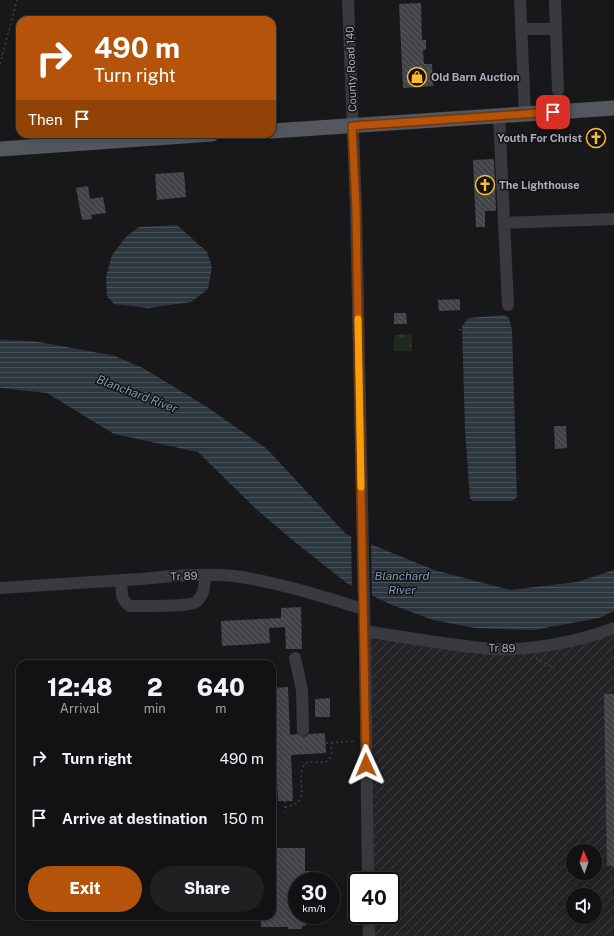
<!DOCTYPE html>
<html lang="en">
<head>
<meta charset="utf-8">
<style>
  :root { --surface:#121214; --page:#1f2022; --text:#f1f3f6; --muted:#9c9ea0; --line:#313234; --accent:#b45309 }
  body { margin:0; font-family:"Public Sans",sans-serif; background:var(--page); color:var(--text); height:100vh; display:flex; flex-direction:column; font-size:15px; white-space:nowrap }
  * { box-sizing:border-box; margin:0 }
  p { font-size:13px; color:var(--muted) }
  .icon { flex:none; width:22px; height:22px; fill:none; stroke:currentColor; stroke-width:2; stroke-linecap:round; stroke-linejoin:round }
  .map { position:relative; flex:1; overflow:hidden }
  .details { position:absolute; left:16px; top:660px; width:260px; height:260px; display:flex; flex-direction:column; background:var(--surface); border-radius:12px; box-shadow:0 2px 10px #0003,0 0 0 1px var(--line) }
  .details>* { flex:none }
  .guide { position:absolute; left:16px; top:16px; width:260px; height:122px; border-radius:12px; box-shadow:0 2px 10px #0003,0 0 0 1px var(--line); background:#b45309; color:#fff; overflow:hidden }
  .needle { width:26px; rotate:358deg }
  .tools { position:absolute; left:566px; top:844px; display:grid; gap:8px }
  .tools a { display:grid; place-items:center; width:36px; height:36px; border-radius:50%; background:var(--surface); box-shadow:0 2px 10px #0003,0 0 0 1px var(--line); font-size:20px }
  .speed { position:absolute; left:288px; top:872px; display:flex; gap:8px; font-size:20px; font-weight:700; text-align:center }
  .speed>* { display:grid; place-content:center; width:52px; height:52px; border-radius:50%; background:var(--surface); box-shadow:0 2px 10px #0003,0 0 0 1px var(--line); line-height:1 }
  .speed small { font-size:10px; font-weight:400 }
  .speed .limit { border:2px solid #111; border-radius:6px; background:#fff; color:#111 }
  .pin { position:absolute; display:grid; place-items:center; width:34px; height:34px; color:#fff; margin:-17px; border-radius:8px; box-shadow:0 2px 6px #0006 }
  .me { position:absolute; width:44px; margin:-22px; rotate:359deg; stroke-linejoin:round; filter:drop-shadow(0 0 3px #0008) }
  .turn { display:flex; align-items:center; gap:14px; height:84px; padding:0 12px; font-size:18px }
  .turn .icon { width:52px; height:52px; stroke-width:2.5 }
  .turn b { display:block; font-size:28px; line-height:34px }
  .then { display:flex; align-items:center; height:38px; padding:0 12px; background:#0003; gap:8px; font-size:15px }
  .eta { display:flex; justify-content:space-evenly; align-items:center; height:68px; text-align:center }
  .eta b { font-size:24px; font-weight:800; line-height:28px }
  .cta { display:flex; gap:8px; margin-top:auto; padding:8px 12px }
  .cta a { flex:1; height:46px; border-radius:24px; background:var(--accent); color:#fff; font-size:16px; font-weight:800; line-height:46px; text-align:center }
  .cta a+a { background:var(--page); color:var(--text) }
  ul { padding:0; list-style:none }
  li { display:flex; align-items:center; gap:12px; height:60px; padding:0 12px }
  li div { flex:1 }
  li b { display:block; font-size:15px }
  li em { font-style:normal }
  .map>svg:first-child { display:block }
  .industrial { fill:url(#industrial-furrows); fill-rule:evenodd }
  .park { fill:url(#park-tufts) }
  .water { fill:url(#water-rules) }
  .pier { fill:#18181a }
  .building { fill:url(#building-back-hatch) }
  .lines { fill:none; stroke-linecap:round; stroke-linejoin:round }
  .path { stroke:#3f4147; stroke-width:1.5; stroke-dasharray:2 3; stroke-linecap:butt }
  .minor { stroke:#393a40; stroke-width:12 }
  .major { stroke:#55575f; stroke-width:15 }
  .route-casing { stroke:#753606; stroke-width:10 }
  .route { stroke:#b45309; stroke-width:7 }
  .slow { stroke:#f59e0b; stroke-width:7 }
  .labels { text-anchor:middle; stroke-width:3; stroke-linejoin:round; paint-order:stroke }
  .street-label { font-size:11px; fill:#aaaebb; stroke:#131315 }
  .poi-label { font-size:11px; font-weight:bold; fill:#aaaebb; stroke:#131315; text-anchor:start }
  .water-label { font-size:12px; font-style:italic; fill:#7f9bb7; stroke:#131315 }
</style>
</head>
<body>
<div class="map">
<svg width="614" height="936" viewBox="0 0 614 936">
  <defs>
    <pattern id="industrial-furrows" width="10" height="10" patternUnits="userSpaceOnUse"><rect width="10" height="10" fill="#242427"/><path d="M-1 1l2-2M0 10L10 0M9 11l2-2" fill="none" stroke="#414144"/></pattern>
    <pattern id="park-tufts" width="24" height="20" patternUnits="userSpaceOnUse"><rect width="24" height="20" fill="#202921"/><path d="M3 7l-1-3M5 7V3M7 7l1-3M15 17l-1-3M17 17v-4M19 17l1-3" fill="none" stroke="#3e463f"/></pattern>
    <pattern id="water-rules" width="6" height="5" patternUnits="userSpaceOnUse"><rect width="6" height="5" fill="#2d373f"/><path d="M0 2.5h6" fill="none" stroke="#495159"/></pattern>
    <pattern id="building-back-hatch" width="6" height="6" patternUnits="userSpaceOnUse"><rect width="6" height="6" fill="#424347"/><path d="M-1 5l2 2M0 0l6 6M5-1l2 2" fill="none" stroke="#5b5c60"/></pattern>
  </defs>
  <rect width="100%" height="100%" fill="#18181a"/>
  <!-- industrial -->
  <path class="industrial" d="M614 628V936H371L370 915H391V881H370L364 631 495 649ZM573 851H595V873H573ZM573 895H595V917H573Z"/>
  <!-- park -->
  <path class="park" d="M412 334V351H394V335Z"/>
  <!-- water -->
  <path class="water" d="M177 225 207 252 212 267 208 289 191 302 148 308 114 304 107 296 106 277 112 255 126 237 139 227Z
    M504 315 509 318 512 330 517 497 512 501H474L470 499 465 430 462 326 469 318Z
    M0 340 34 341 115 356 143 368 207 407 267 449 346 534 434 570 510 590 577 582 614 570V611L599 618 533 630 475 628 433 620 392 605 348 584 296 543 256 509 198 452 114 434 47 393 0 388Z"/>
  <!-- pier -->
  <path class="pier" d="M351 533 371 542 372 597 352 588Z"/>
  <!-- building -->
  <path class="building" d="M421 3 422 40H426V50H423L424 64H432L433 86 403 88 399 4Z
    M494 159 496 211H485V227H476L473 160Z
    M184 172 186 197 157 200 155 174Z
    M88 186 90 199 103 197 106 213 91 215 92 219 82 220 76 188Z
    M460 299V310L439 311 438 300Z
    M394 313H406L407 324H394Z
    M554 426H566L567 448 555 449Z
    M301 607 302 649H286L285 627 269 628 270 643 222 646 221 621 281 618V608Z
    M288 687 290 735 297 734 304 737 309 734 325 733 326 753 291 755 293 801H278L276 757H272V735H274L272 688Z
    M604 694H614V866H607Z
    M330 698V717H315V699Z
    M272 848H305V871H311V881H297V915H306V926H302V929H288V927H261V916H272Z"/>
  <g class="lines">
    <!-- path -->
    <path class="path" d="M0 64 17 0
      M459 330 466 329
      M513 478H519
      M536 658 554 668
      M326 743 356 741
      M285 801V812
      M285 807C313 803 296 784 303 767 307 756 325 768 330 758 333 754 331 747 331 743"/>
    <!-- minor -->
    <path class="minor" d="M348 0 356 209 365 650 368 881
      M520 0 525 114
      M555 0 558 90
      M522 29H556
      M499 116 508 305
      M504 223 614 219
      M121 580C122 591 120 600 130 606 142 606 189 607 196 602 205 595 204 585 205 575
      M0 588C47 585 93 582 140 579 171 576 203 573 234 576 278 582 321 596 363 609
      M364 631C407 637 451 646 494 649 531 651 580 641 614 628
      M295 658 302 690 303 730
      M368 915 369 936"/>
    <!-- major -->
    <path class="major" d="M272 131 614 108
      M0 149 212 134"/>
  </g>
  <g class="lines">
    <!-- route casing -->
    <g class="route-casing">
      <path id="route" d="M366 765 356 209 352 126 553 112"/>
    </g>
    <!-- route -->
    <use href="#route" class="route"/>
    <!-- slow -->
    <path class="slow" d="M358 319 361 487"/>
  </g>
  <!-- icons -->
  <defs>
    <g id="shop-ring" transform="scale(1)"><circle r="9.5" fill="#131315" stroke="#fbbd2f" stroke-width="1.5"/><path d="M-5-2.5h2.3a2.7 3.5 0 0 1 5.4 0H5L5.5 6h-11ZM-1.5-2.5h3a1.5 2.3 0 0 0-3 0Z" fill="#fbbd2f"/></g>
    <g id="church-ring" transform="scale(1)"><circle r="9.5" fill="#131315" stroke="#fbbd2f" stroke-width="1.5"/><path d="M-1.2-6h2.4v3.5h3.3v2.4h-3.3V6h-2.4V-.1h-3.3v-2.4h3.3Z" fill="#fbbd2f"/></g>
  </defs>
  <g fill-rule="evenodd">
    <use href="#shop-ring" x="417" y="77"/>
    <use href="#church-ring" x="596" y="138"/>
    <use href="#church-ring" x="485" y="185"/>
  </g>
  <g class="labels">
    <!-- street labels -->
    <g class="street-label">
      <text transform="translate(351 69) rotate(-92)" y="4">County Road 140</text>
      <text transform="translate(184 576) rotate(-2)" y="4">Tr 89</text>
      <text transform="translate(502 648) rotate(1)" y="4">Tr 89</text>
    </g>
    <!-- poi labels -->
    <g class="poi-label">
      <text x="431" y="81">Old Barn Auction</text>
      <text x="582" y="142" text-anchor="end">Youth For Christ</text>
      <text x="499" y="189">The Lighthouse</text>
    </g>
    <!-- water labels -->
    <g class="water-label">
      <text transform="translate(137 394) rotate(21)" y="4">Blanchard River</text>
      <text x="402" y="580">Blanchard<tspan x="402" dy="14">River</tspan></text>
    </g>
  </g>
</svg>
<div class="tools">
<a><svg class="needle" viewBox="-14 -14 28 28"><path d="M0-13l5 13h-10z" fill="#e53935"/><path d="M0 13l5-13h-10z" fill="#9c9ea0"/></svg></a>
<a><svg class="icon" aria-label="sound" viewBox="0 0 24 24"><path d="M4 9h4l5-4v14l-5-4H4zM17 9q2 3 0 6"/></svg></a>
</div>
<div class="speed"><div>30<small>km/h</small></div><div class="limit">40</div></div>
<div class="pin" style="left:553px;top:112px;background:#d93025"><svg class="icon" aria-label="arrive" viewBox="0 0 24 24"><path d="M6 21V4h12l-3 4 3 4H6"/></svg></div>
<svg class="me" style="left:366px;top:765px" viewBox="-20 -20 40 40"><path d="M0-17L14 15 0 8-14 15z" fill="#b45309" stroke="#fff" stroke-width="4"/></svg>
<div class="guide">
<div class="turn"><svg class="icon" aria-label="right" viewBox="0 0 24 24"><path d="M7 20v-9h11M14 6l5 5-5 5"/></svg><div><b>490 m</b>Turn right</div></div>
<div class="then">Then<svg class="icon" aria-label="arrive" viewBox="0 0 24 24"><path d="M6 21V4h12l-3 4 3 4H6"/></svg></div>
</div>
<section class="details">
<div class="eta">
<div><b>12:48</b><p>Arrival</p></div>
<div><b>2</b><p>min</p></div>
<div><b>640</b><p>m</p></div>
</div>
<ul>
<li><svg class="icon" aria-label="right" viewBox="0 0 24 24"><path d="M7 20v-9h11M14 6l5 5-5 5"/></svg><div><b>Turn right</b></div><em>490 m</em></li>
<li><svg class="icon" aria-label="arrive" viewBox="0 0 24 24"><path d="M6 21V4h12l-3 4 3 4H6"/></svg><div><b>Arrive at destination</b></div><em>150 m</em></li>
</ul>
<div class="cta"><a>Exit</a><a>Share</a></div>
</section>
</div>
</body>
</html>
